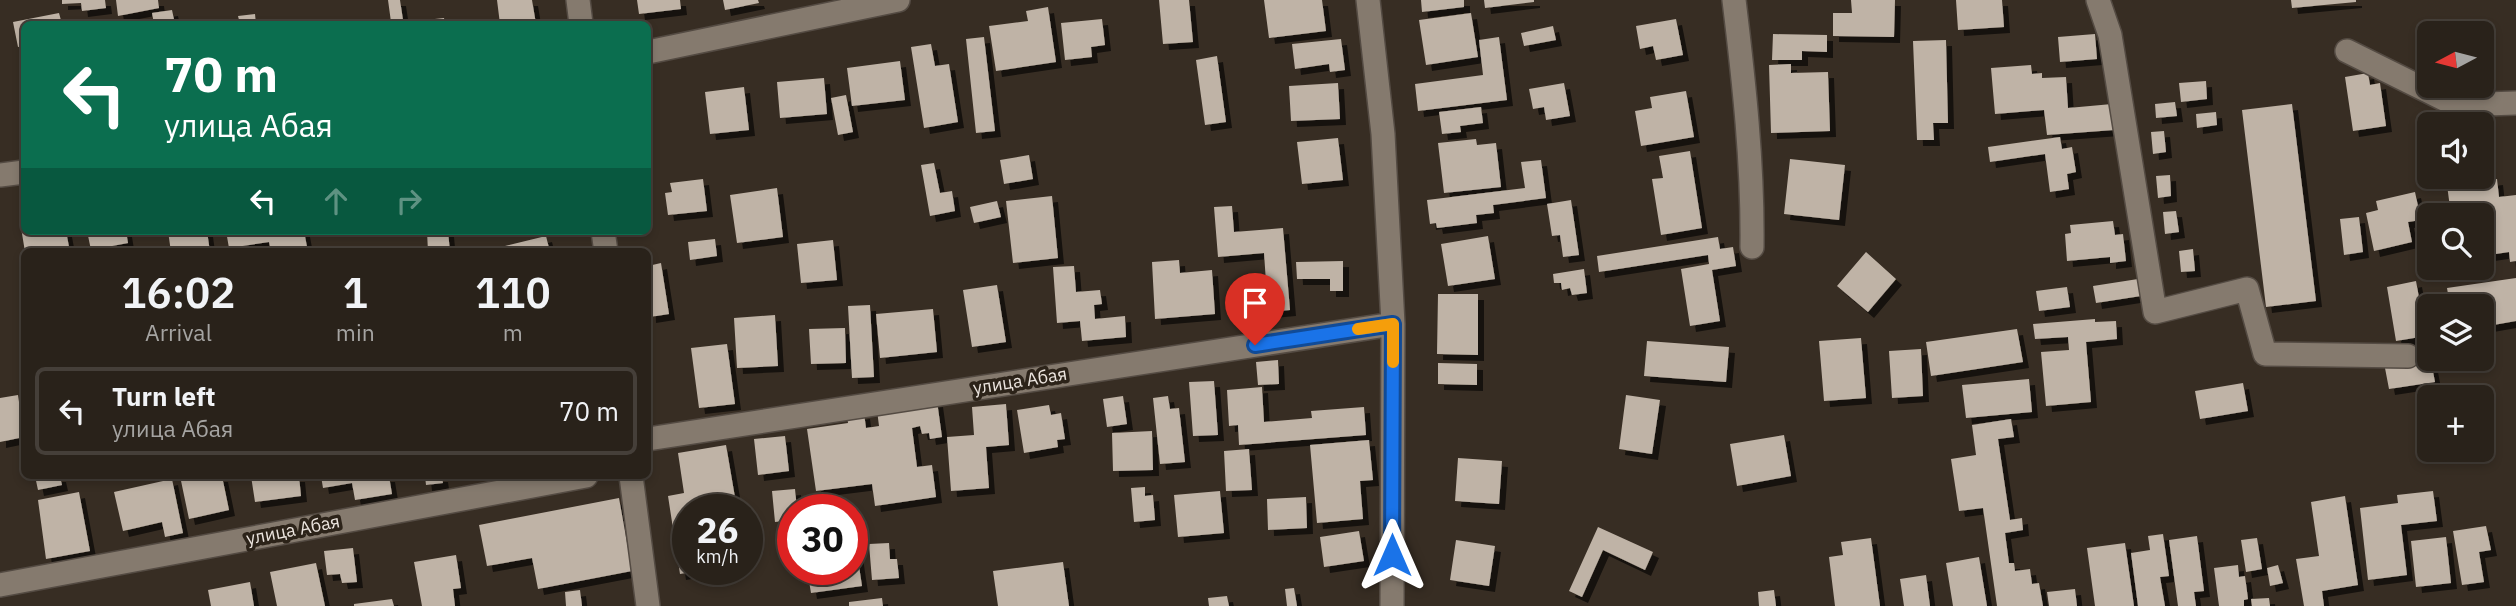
<!DOCTYPE html>
<html lang="en">
<head>
<meta charset="utf-8">
<style>
  :root { --surface:#29221a; --page:#312a23; --text:#f1f3f6; --muted:#a5a4a2; --line:#453f39 }
  body { margin:0; font-family:"IBM Plex Sans",sans-serif; background:var(--page); color:var(--text); height:100vh; display:flex; flex-direction:column; font-size:26px; white-space:nowrap }
  * { box-sizing:border-box; margin:0 }
  p { font-size:23px; color:var(--muted) }
  .icon { flex:none; width:38px; height:38px; fill:none; stroke:currentColor; stroke-width:2; stroke-linecap:round; stroke-linejoin:round }
  .map { position:relative; flex:1; overflow:hidden }
  .panel { position:absolute; left:21px; top:248px; width:630px; height:231px; display:flex; flex-direction:column; background:var(--surface); border-radius:10px; box-shadow:0 4px 10px #0003,0 0 0 2px var(--line) }
  .panel>* { flex:none }
  .top-card { position:absolute; left:21px; top:21px; width:630px; height:214px; border-radius:10px; box-shadow:0 4px 10px #0003,0 0 0 2px var(--line); background:#0b6e4f; color:#fff; overflow:hidden }
  .needle { width:46px; rotate:263deg }
  .buttons { position:absolute; left:2417px; top:21px; display:grid; gap:14px }
  .buttons a { display:grid; place-items:center; width:77px; height:77px; border-radius:10px; background:var(--surface); box-shadow:0 4px 10px #0003,0 0 0 2px var(--line); font-size:35px }
  .speed { position:absolute; left:672px; top:494px; display:flex; gap:14px; font-size:35px; font-weight:700; text-align:center }
  .speed>* { display:grid; place-content:center; width:91px; height:91px; border-radius:50%; background:var(--surface); box-shadow:0 4px 10px #0003,0 0 0 2px var(--line); line-height:1 }
  .speed small { font-size:18px; font-weight:400 }
  .speed .limit { border:10px solid #d22; background:#fff; color:#111 }
  .pin { position:absolute; display:grid; place-items:center; width:60px; height:60px; color:#fff; margin:-72px -30px; border-radius:50% 50% 50% 0; rotate:-45deg; box-shadow:0 0 7px #0007 }
  .pin .icon { rotate:45deg }
  .me { position:absolute; width:77px; margin:-38px; rotate:0deg; stroke-linejoin:round; filter:drop-shadow(0 0 5px #0008) }
  .turn { display:flex; align-items:center; gap:24px; height:147px; padding:0 28px; font-size:32px }
  .turn .icon { width:91px; height:91px; stroke-width:2.5 }
  .turn b { display:block; font-size:49px; line-height:60px }
  .lanes { display:flex; align-items:center; height:66px; padding:0 28px; background:#0003; justify-content:center; gap:35px; direction:ltr }
  .lanes .off { opacity:.35 }
  .eta { display:flex; justify-content:space-evenly; align-items:center; height:119px; text-align:center }
  .eta b { font-size:42px; font-weight:600; line-height:49px }
  ul { padding:0; list-style:none }
  li { display:flex; align-items:center; gap:21px; height:88px; margin:0 14px 10px; padding:0 14px; border:4px solid var(--line); border-radius:10px }
  li div { flex:1 }
  li b { display:block; font-size:26px }
  li em { font-style:normal }
  .map>svg:first-child { display:block }
  .building { fill:#bfb3a6; filter:url(#shadow) }
  .lines { fill:none; stroke-linecap:round; stroke-linejoin:round }
  .minor-casing { stroke:#544b43; stroke-width:26 }
  .minor { stroke:#857a6e; stroke-width:23 }
  .route-casing { stroke:#114b97; stroke-width:18 }
  .route { stroke:#1a73e8; stroke-width:12 }
  .slow { stroke:#f59e0b; stroke-width:12 }
  .labels { text-anchor:middle; stroke-width:7; stroke-linejoin:round; paint-order:stroke }
  .street-label { font-size:18px; fill:#ece5df; stroke:#2c2319 }
</style>
</head>
<body>
<div class="map">
<svg width="2516" height="606" viewBox="0 0 2516 606">
  <defs>
    <filter id="shadow"><feDropShadow dx="6" dy="6" stdDeviation="0" flood-color="#0009"/></filter>
  </defs>
  <rect width="100%" height="100%" fill="#372d23"/>
  <!-- building -->
  <path class="building" d="M62 0H105L106 8 82 11 81 3 62 4Z
    M116 0H158L159 8 118 16Z
    M388 0H400L403 20 391 22Z
    M497 0H532L536 24H500Z
    M637 0H680L681 9 639 14Z
    M723 0H758L759 3 725 10Z
    M1159 0H1189L1193 42 1163 44Z
    M1264 0H1322L1326 31 1269 38Z
    M1421 0H1464V7L1422 12Z
    M1484 0H1534V2L1485 8Z
    M1851 0H1895L1894 37 1833 36V13H1852Z
    M1956 0H2002L2004 27 1958 30Z
    M2291 0H2356V2L2292 8Z
    M1048 7 1056 62 996 71 989 26 1028 21 1026 11Z
    M172 10 175 24H154L152 13Z
    M59 13 62 24H24V46L18 47 13 22Z
    M1471 13 1478 57 1426 65 1419 20Z
    M255 14 256 24H240L238 16Z
    M444 18 445 24H407V22Z
    M1102 19 1105 45 1091 47 1092 57 1065 60 1061 23Z
    M1676 19 1683 55 1656 60 1653 46 1640 49 1636 26Z
    M1553 26 1556 40 1524 46 1521 33Z
    M1773 34 1827 35V52L1802 51V60H1772Z
    M2095 34 2097 59 2060 62 2058 37Z
    M984 37 995 131 976 133 966 39Z
    M1499 37 1507 100 1418 111 1415 84 1483 75 1479 40Z
    M1341 39 1345 70 1330 72 1329 64 1295 69 1292 44Z
    M1946 40 1948 123H1933L1934 140H1917L1913 41Z
    M931 44 935 66 949 64 958 122 924 128 911 47Z
    M1217 56 1226 122 1205 125 1196 60Z
    M900 61 905 100 852 106 847 68Z
    M1791 64V73L1828 72 1830 131 1771 133 1769 65Z
    M2031 65 2032 74 2042 73V78L2066 77 2068 108 2112 104 2114 130 2047 135 2044 110 1995 114 1991 68Z
    M2368 73 2370 85 2380 83 2386 126 2353 131 2345 77Z
    M824 78 827 114 780 118 777 82Z
    M2206 81 2207 99 2181 102 2179 83Z
    M1338 83 1340 119 1291 121 1289 86Z
    M1564 83 1570 116 1546 120 1544 107 1533 109 1529 89Z
    M744 87 749 130 710 134 705 92Z
    M1686 91 1694 137 1641 146 1635 111 1652 108 1650 97Z
    M846 95 853 132 838 135 831 98Z
    M2175 102 2177 116 2156 118 2155 104Z
    M2292 104 2316 301 2266 307 2242 110Z
    M1481 107 1483 123 1460 126 1461 132 1442 134 1439 112Z
    M2216 112 2217 125 2197 128 2196 114Z
    M2164 131 2166 152 2153 154 2151 132Z
    M2060 137 2062 149 2072 147 2076 172 2067 174 2069 189 2050 192 2045 154 1990 162 1988 147Z
    M1338 138 1343 180 1302 184 1297 142Z
    M1476 139 1477 145 1496 143 1501 187 1444 193 1438 143Z
    M1690 151 1702 228 1661 235 1652 179 1663 178 1659 156Z
    M1029 155 1033 179 1004 184 1000 160Z
    M1790 159 1845 165 1839 220 1784 214Z
    M1541 160 1546 198 1493 205 1494 213 1476 215 1477 223 1437 228 1436 223 1430 224 1427 200 1525 188 1521 162Z
    M934 163 940 193 952 191 955 211 930 216 921 165Z
    M2170 175 2171 196 2158 198 2156 176Z
    M703 179 707 211 668 215 665 193 672 192 670 183Z
    M2497 179 2499 197 2516 195V261L2510 262 2509 252 2482 256V215H2451L2447 185Z
    M777 188 783 237 737 243 730 195Z
    M2415 192 2421 220 2408 222 2412 242 2374 251 2366 213 2378 210 2376 201Z
    M1052 196 1058 258 1013 263 1006 201Z
    M1571 200 1579 255 1563 257 1560 235 1552 236 1547 204Z
    M997 201 1001 217 974 223 970 207Z
    M1232 206 1234 232 1283 228 1290 310 1268 312 1264 253 1218 257 1214 207Z
    M2176 211 2179 232 2165 234 2163 212Z
    M24 214V231H66L70 252H25L19 215Z
    M2359 217 2363 252 2344 255 2340 219Z
    M2113 221 2115 235 2123 234 2126 261 2110 263V257L2067 261 2065 234 2071 233 2070 225Z
    M87 231H126L128 243 91 250Z
    M168 231H207L210 252H171Z
    M226 231H304L308 252H271L269 242 229 248Z
    M427 231H448L450 252H428Z
    M546 236 550 252H507L505 246Z
    M1488 236 1495 279 1448 286 1441 244Z
    M1718 237 1720 249 1733 247 1736 266 1712 270 1720 321 1690 326 1681 269 1709 264 1708 255 1599 272 1597 256Z
    M715 239 717 256 690 260 688 242Z
    M833 240 837 280 801 283 797 244Z
    M2193 249 2195 271 2181 272 2179 251Z
    M1866 252 1896 279 1868 312 1837 286Z
    M1179 260 1180 273 1212 270 1215 314 1155 319 1152 262Z
    M1343 261V291H1330V279H1297L1296 262Z
    M661 263 669 314 650 317 648 266Z
    M1074 266 1076 292 1100 290 1102 304 1094 305 1095 319 1125 316 1126 337 1082 341 1080 321 1057 323 1053 267Z
    M1584 269 1587 293 1572 295 1570 288 1562 290 1561 283H1554L1553 274Z
    M2516 278V321L2482 327V306H2450L2447 288Z
    M2138 279 2141 296 2096 303 2093 286Z
    M2416 281 2426 336 2396 341 2387 287Z
    M997 285 1006 342 972 347 963 290Z
    M2067 287 2070 307 2039 311 2036 291Z
    M1438 294H1478V355L1437 354Z
    M870 305 874 377 852 378 848 306Z
    M933 309 937 352 880 358 876 314Z
    M775 315 778 366 737 368 734 318Z
    M2095 319V322L2116 321 2117 339 2086 342 2091 402 2046 406 2041 352 2069 350 2068 337 2035 339 2033 324Z
    M845 328 846 363 811 364 809 329Z
    M2017 329 2023 362 1931 376 1926 342Z
    M1861 338 1866 398 1824 401 1819 341Z
    M1647 341 1729 347 1726 382 1644 376Z
    M727 344 735 404 699 408 691 348Z
    M1921 349 1923 396 1892 398 1889 351Z
    M1278 360 1279 384 1258 385 1256 362Z
    M2431 361 2435 382 2389 389 2385 368Z
    M1438 363 1477 364V385L1438 384Z
    M2029 379 2032 412 1966 418 1962 385Z
    M1214 381 1218 435 1193 436 1189 382Z
    M2243 383 2248 411 2200 419 2195 391Z
    M1262 387 1264 422 1312 418 1311 411 1364 407 1366 435 1239 445 1238 425 1229 426 1227 390Z
    M18 395 24 437 0 442V398Z
    M1626 395 1660 400 1652 454 1619 449Z
    M1123 396 1127 424 1107 427 1103 399Z
    M1168 396 1170 409 1179 408 1185 462 1160 464 1153 398Z
    M937 401 942 437 930 439 929 433 922 434 920 426 912 428 917 467 932 465 936 497 875 506 872 484 816 491 807 429 848 423 847 416 864 413 866 428 879 426 877 410Z
    M1006 404 1009 445 986 447 989 488 951 491 947 437 974 435 972 407Z
    M1049 405 1051 415 1061 413 1065 439 1057 440 1058 447 1024 453 1017 410Z
    M2011 419 2014 437 1998 439 2010 520 2022 518 2023 530 2005 533 2009 563H2014L2015 571 2030 569 2032 584 2039 583 2043 606H1997L1983 508 1959 511 1951 459 1976 455 1972 425Z
    M1152 431 1153 470 1113 471 1112 433Z
    M1784 435 1791 476 1737 486 1730 444Z
    M785 436 789 471 758 475 754 439Z
    M1369 440 1373 480 1360 481 1363 519 1317 523 1310 445Z
    M726 445 737 509H688V569H698V571L680 574 668 496 684 493 678 453Z
    M1249 449 1252 490 1226 491 1224 451Z
    M1458 458 1502 461 1499 504 1455 501Z
    M35 476H60L62 485 38 490Z
    M180 476H222L229 510 189 519Z
    M251 476H299L301 496 255 502Z
    M321 476H389L392 494 355 500 352 483 323 488Z
    M425 476H442L443 483 426 485Z
    M172 479 183 533 165 537 162 522 123 531 114 492Z
    M1145 487V496L1153 495 1155 520 1134 522 1131 488Z
    M795 489 797 509H793V520L775 522 772 491Z
    M1220 491 1224 533 1178 537 1174 495Z
    M2433 491 2437 521 2401 525 2407 575 2368 580 2360 508 2398 503 2397 495Z
    M79 492 90 551 46 559 38 500Z
    M2345 496 2358 585 2322 591 2324 606H2304L2296 559 2319 556 2311 502Z
    M1306 497 1307 528 1268 530 1267 499Z
    M619 498 632 571 538 589 532 558 487 566 479 525Z
    M2486 526 2491 550 2479 552 2484 582 2462 585 2453 531Z
    M1598 527 1653 552 1645 570 1603 550 1582 597 1569 591Z
    M1359 531 1364 561 1324 567 1320 537Z
    M2163 534 2169 576 2160 577 2165 606H2138L2131 553 2150 550 2148 536Z
    M2197 536 2204 591 2194 592 2196 606H2178L2169 540Z
    M2446 537 2451 583 2416 587 2411 541Z
    M1871 538 1880 606H1835L1829 557 1843 555 1841 542Z
    M2257 538 2262 569 2246 572 2241 540Z
    M1456 540 1495 546 1489 586 1450 580Z
    M889 543 890 559H897L899 578 872 580 869 544Z
    M2125 543 2134 606H2095L2087 548Z
    M852 546H856L862 586 811 593 807 569H852Z
    M353 548 357 582 342 583 340 574 327 575 324 551Z
    M456 555 461 588 453 589 455 606H422L414 562Z
    M1979 557 1987 606H1953L1946 563Z
    M1063 562 1069 606H998L993 571Z
    M316 563 325 606H277L270 572Z
    M2238 565 2239 577 2245 576 2248 599 2244 600V606H2219L2214 568Z
    M2278 565 2283 583 2270 586 2267 568Z
    M1926 575 1930 606H1904L1900 579Z
    M250 582 254 606H211L208 590Z
    M1294 588 1297 606H1287L1285 589Z
    M2075 589 2077 606H2049L2047 592Z
    M580 590 582 606H566L565 592Z
    M1774 590 1776 606H1759L1758 592Z
    M1227 596 1229 606H1209L1208 598Z
    M882 598 883 606H849V602Z
    M2269 598 2270 606H2252L2251 599Z
    M392 599 394 606H354V604Z"/>
  <g class="lines">
    <!-- minor casing -->
    <g class="minor-casing">
      <path id="minor" d="M578 0 581 24
        M1368 0 1383 134 1393 324 1392 606
        M1734 0C1744 82 1753 164 1752 247
        M2098 0 2110 35 2155 312 2247 289 2265 354 2408 356
        M2347 51 2456 105 2516 103
        M648 52 898 0
        M0 175 24 172
        M603 231 606 252
        M648 439 1393 324
        M631 476 648 606
        M0 585 586 476"/>
    </g>
    <!-- minor -->
    <use href="#minor" class="minor"/>
  </g>
  <g class="lines">
    <!-- route casing -->
    <g class="route-casing">
      <path id="route" d="M1255 345 1393 324 1392 555"/>
    </g>
    <!-- route -->
    <use href="#route" class="route"/>
    <!-- slow -->
    <path class="slow" d="M1358 329 1393 324V362"/>
  </g>
  <g class="labels">
    <!-- street labels -->
    <g class="street-label">
      <text transform="translate(1020 381) rotate(-9)" y="6">улица Абая</text>
      <text transform="translate(293 530) rotate(-11)" y="6">улица Абая</text>
    </g>
  </g>
</svg>
<div class="buttons">
<a><svg class="needle" viewBox="-14 -14 28 28"><path d="M0-13l5 13h-10z" fill="#e53935"/><path d="M0 13l5-13h-10z" fill="#a5a4a2"/></svg></a>
<a><svg class="icon" aria-label="sound" viewBox="0 0 24 24"><path d="M4 9h4l5-4v14l-5-4H4zM17 9q2 3 0 6"/></svg></a>
<a><svg class="icon" aria-label="search" viewBox="0 0 24 24"><circle cx="10" cy="10" r="6"/><path d="M15 15l6 6"/></svg></a>
<a><svg class="icon" aria-label="layers" viewBox="0 0 24 24"><path d="M12 4l9 5-9 5-9-5zM3 14l9 5 9-5"/></svg></a>
<a>+</a>
</div>
<div class="speed"><div>26<small>km/h</small></div><div class="limit">30</div></div>
<div class="pin" style="left:1255px;top:345px;background:#d93025"><svg class="icon" aria-label="arrive" viewBox="0 0 24 24"><path d="M6 21V4h12l-3 4 3 4H6"/></svg></div>
<svg class="me" style="left:1392px;top:555px" viewBox="-20 -20 40 40"><path d="M0-17L14 15 0 8-14 15z" fill="#1a73e8" stroke="#fff" stroke-width="4"/></svg>
<div class="top-card">
<div class="turn"><svg class="icon" aria-label="left" viewBox="0 0 24 24"><path d="M17 20v-9H6M10 6l-5 5 5 5"/></svg><div><b>70 m</b>улица Абая</div></div>
<div class="lanes"><svg class="icon" aria-label="left" viewBox="0 0 24 24"><path d="M17 20v-9H6M10 6l-5 5 5 5"/></svg><svg class="icon off" aria-label="ahead" viewBox="0 0 24 24"><path d="M12 20V5M6 11l6-6 6 6"/></svg><svg class="icon off" aria-label="right" viewBox="0 0 24 24"><path d="M7 20v-9h11M14 6l5 5-5 5"/></svg></div>
</div>
<section class="panel">
<div class="eta">
<div><b>16:02</b><p>Arrival</p></div>
<div><b>1</b><p>min</p></div>
<div><b>110</b><p>m</p></div>
</div>
<ul>
<li><svg class="icon" aria-label="left" viewBox="0 0 24 24"><path d="M17 20v-9H6M10 6l-5 5 5 5"/></svg><div><b>Turn left</b><p>улица Абая</p></div><em>70 m</em></li>
</ul>
</section>
</div>
</body>
</html>
